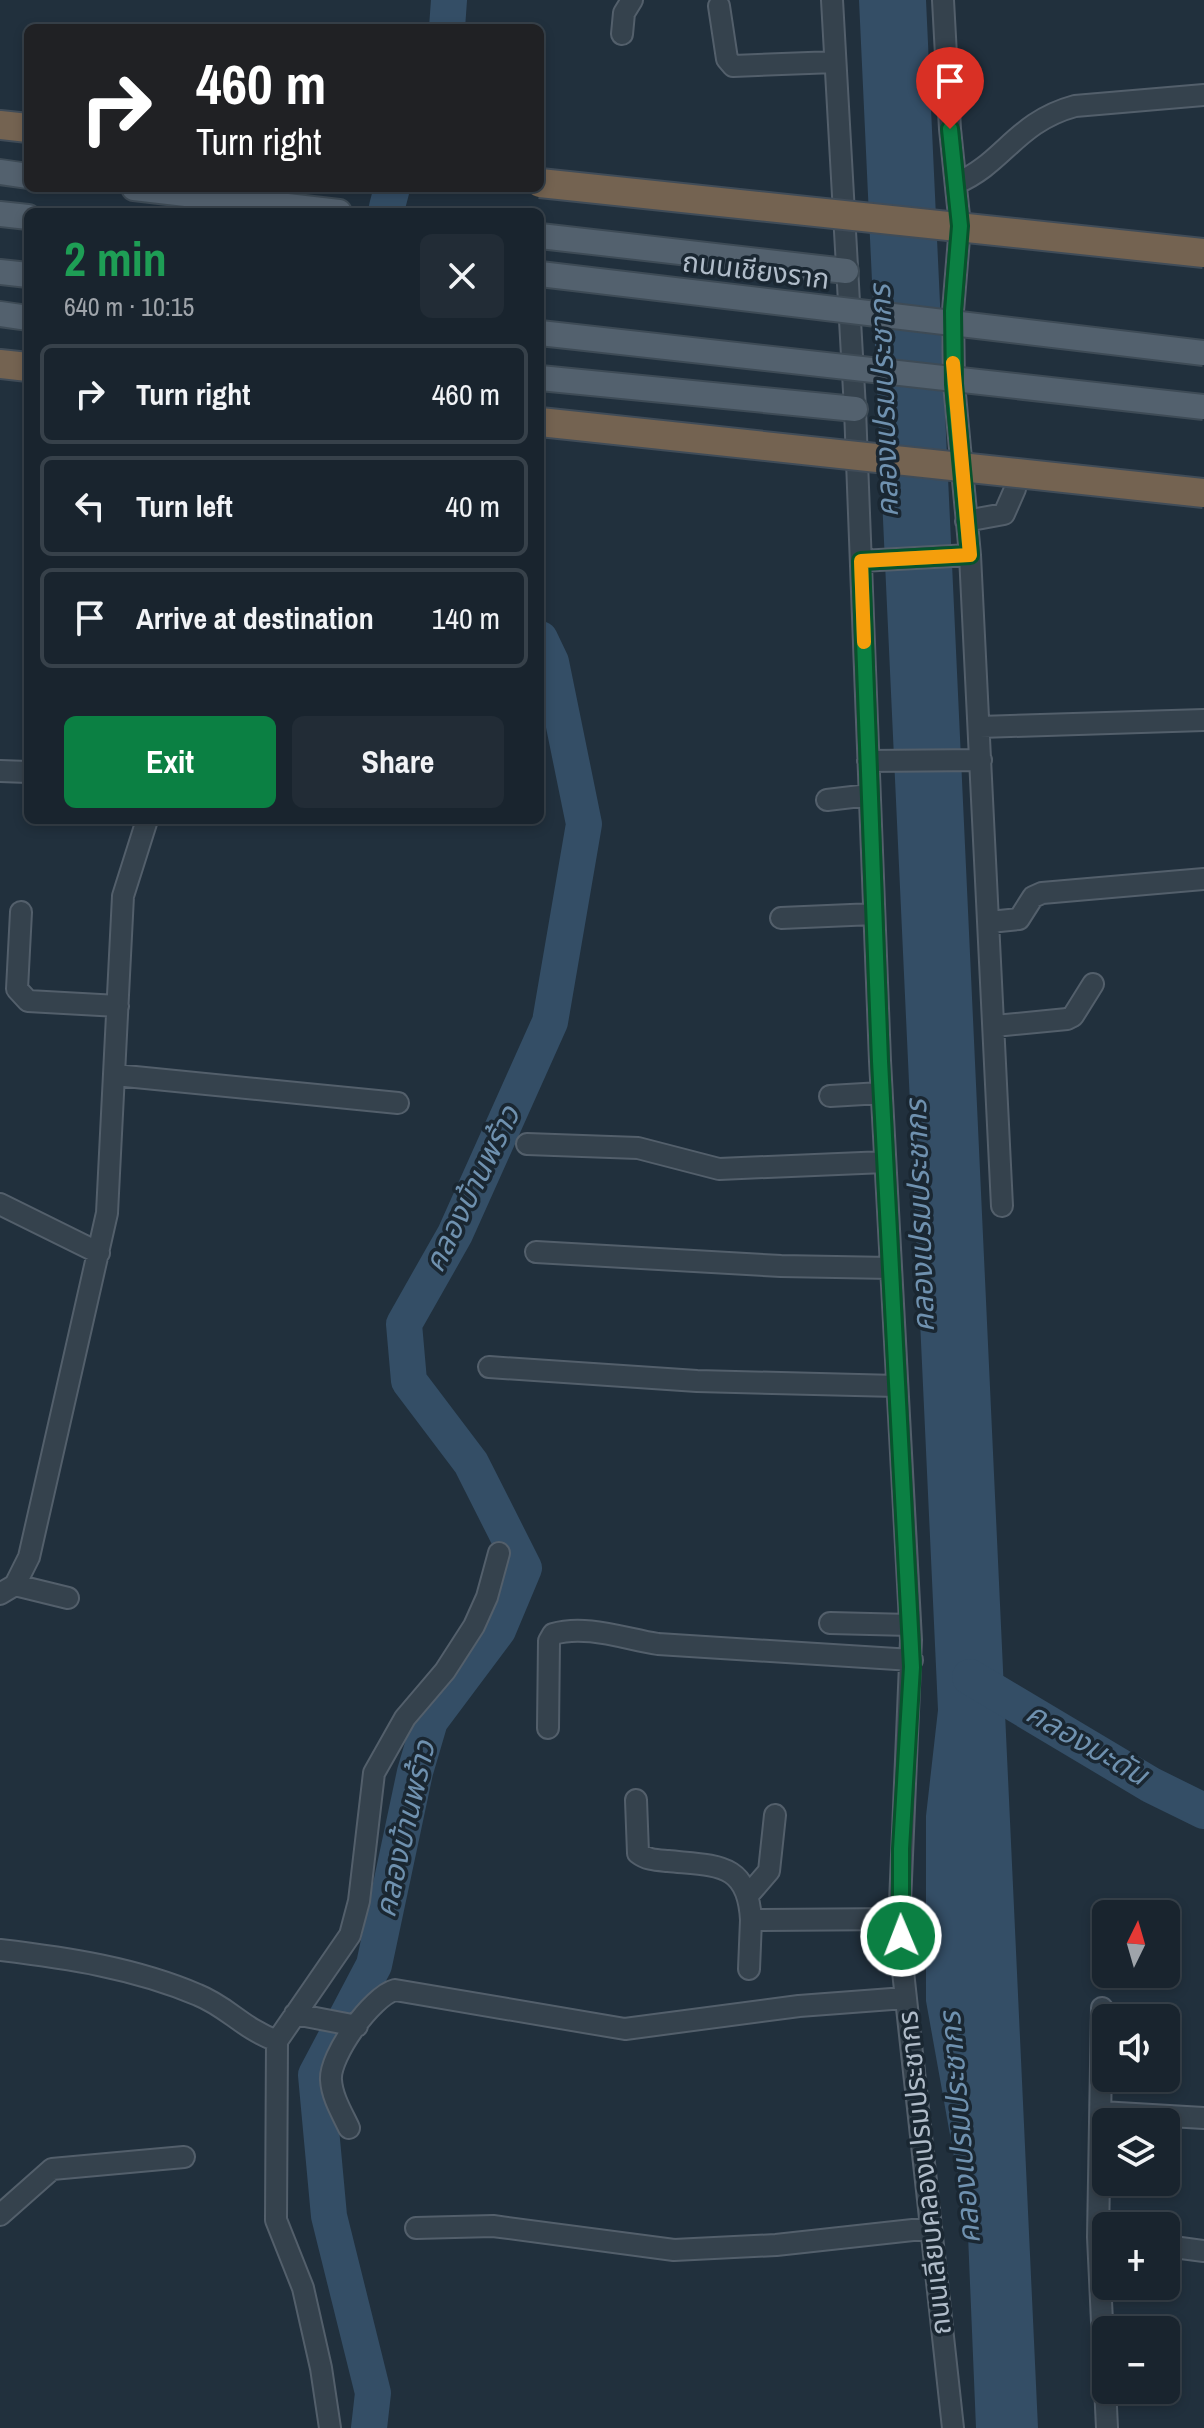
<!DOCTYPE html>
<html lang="en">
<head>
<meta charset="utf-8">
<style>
  :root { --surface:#19242e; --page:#222c36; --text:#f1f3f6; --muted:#9fa4aa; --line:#37414a; --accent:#0b8043 }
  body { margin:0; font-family:"Archivo Narrow","Noto Sans Thai",sans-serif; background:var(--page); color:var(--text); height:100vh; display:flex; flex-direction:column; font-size:30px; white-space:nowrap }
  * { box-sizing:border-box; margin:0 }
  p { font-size:26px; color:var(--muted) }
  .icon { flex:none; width:44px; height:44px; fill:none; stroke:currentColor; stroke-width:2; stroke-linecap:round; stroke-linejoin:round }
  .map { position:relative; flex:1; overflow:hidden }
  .panel { position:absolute; left:24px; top:208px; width:520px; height:616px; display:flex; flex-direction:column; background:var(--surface); border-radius:12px; box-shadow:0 4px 12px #0003,0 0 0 2px var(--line) }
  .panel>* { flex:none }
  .top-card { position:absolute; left:24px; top:24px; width:520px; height:168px; border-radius:12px; box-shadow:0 4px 12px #0003,0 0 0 2px var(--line); background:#202124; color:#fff; overflow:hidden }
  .needle { width:52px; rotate:5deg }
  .fabs { position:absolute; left:1092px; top:1900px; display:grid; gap:16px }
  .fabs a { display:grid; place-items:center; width:88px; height:88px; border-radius:12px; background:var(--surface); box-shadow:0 4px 12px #0003,0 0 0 2px var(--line); font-size:40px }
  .pin { position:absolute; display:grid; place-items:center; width:68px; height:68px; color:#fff; margin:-82px -34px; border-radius:50% 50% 50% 0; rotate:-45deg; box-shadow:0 0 8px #0007 }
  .pin .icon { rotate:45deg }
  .me { position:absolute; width:88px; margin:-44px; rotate:359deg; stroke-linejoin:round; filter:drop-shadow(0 0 6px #0008) }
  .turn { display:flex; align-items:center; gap:28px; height:168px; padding:0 40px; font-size:36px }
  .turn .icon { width:104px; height:104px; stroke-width:2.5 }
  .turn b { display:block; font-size:56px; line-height:68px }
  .round { display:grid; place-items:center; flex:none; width:84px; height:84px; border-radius:12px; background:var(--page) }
  .overview { display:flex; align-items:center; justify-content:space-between; height:136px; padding:0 40px }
  h1 { font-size:48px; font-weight:800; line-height:60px; color:#1e9e55 }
  .action { display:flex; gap:16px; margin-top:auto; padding:16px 40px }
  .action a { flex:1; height:92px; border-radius:12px; background:var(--accent); color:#fff; font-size:32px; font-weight:800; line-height:92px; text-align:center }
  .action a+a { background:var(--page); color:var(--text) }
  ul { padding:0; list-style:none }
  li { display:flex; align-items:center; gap:24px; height:100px; margin:0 16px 12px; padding:0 24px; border:4px solid var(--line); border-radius:12px }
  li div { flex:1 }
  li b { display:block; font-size:30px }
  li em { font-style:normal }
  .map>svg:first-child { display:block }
  .water { fill:#344e66 }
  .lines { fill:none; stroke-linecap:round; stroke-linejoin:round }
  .river { stroke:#344e66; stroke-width:36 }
  .minor-casing { stroke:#535f6b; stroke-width:24 }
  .major-casing { stroke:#3e4b56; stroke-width:28 }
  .highway-casing { stroke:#404c58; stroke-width:32 }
  .minor { stroke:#35424d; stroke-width:20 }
  .major { stroke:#53616e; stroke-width:24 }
  .highway { stroke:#746351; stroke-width:28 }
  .major-bridge-casing { stroke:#3e4b56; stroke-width:28; stroke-linecap:butt }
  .highway-bridge-casing { stroke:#404c58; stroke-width:32; stroke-linecap:butt }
  .major-bridge { stroke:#53616e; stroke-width:24 }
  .highway-bridge { stroke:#746351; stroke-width:28 }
  .route-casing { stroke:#07532c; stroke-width:20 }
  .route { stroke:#0b8043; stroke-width:14 }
  .slow { stroke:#f59e0b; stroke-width:14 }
  .labels { text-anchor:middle; stroke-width:7; stroke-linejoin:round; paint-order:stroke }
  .street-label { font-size:28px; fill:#b0bcc9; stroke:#1a2732 }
  .water-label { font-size:30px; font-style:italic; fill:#6f91af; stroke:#1a2732 }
</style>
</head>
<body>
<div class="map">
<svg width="1204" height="2428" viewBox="0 0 1204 2428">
  <rect width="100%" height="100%" fill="#21303d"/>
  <!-- water -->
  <path class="water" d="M859 0H926L1038 2428H976L968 2235 926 2001V1816L938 1710Z"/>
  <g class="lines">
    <!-- river -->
    <path class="river" d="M447 28 449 0
      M387 207 392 188
      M970 1677 1151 1785 1204 1811
      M369 2428 373 2393 329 2216 316 2075 374 1965 415 1772 430 1721 498 1630 524 1568 471 1463 409 1381 404 1324 455 1234 550 1022 584 824 551 662 540 639"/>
    <!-- minor casing -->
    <g class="minor-casing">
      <path id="minor" d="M832 0 855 409 880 1061 911 1640 900 1903 901 1953 953 2428
        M943 0 950 129 960 226 953 311 954 384 970 555 1002 1206
        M719 6 727 59 733 66 835 62
        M622 34 624 13 632 0
        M957 183C1004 163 1016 122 1075 106L1204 95
        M966 521 1004 514 1015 489
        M861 561 970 555
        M980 727 1204 720
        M868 761 981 760
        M0 771 28 772
        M827 800 869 795
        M21 912 17 989 28 1001 118 1006
        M781 918 874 914
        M990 922 1019 919 1033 897 1042 893 1204 879
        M995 1026 1067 1019 1073 1016 1093 984
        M115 1075 398 1103
        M830 1096 881 1093
        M527 1144 638 1148 719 1169 885 1162
        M0 1204 99 1253
        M536 1252 781 1266 891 1268
        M489 1367 697 1381 897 1386
        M15 1585 68 1598
        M0 1594 15 1585 29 1557 107 1213 123 896 147 820
        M830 1623 910 1625
        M548 1728 549 1641 553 1634C586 1624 625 1639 658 1644L912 1660
        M636 1800 638 1853C647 1860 657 1860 668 1861 717 1866 748 1862 751 1920L900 1919
        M750 1893 769 1871 775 1815
        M0 1950C67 1958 135 1968 198 1995 228 2007 242 2028 277 2041
        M749 1969 751 1920
        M1102 2008 1098 2237 1107 2428
        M295 2014 357 2026
        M1101 2112 1204 2118
        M349 2128C342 2113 332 2097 331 2080 329 2056 372 1996 395 1990L625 2029 799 2006 905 1998
        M0 2215 52 2169 184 2157
        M416 2228 493 2226 674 2250 776 2245 931 2228
        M1166 2246 1204 2251
        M330 2428 321 2368 303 2288 276 2220 277 2041 350 1935 359 1901 374 1773 405 1718 445 1671 474 1626 487 1597 499 1553"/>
    </g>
    <!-- major casing -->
    <g class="major-casing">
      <path id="major" d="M0 172 28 176
        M134 188 339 212
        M0 214 28 217
        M540 236 846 271
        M0 272 28 275
        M0 314 28 318
        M540 378 855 409"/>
    </g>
    <!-- highway casing -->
    <g class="highway-casing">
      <path id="highway" d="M0 125 28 128
        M0 364 28 367"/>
    </g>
    <!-- minor -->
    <use href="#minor" class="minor"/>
    <!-- major -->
    <use href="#major" class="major"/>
    <!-- highway -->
    <use href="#highway" class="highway"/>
    <!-- major-bridge casing -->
    <g class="major-bridge-casing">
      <path id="major-bridge" d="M540 274 1204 353
        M540 333 1204 407"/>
    </g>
    <!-- highway-bridge casing -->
    <g class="highway-bridge-casing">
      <path id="highway-bridge" d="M540 183 1204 253
        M540 422 1204 493"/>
    </g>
    <!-- major-bridge -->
    <use href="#major-bridge" class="major-bridge"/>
    <!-- highway-bridge -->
    <use href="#highway-bridge" class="highway-bridge"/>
  </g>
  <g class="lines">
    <!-- route casing -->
    <g class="route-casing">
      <path id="route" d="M901 1936V1849L912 1667 880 1061 861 561 970 555 954 384 953 311 960 226 950 129"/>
    </g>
    <!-- route -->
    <use href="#route" class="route"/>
    <!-- slow -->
    <path class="slow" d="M864 642 861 561 970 555 953 363"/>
  </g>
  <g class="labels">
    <!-- street labels -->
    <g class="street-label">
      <text transform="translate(756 270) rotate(7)" y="10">ถนนเชียงราก</text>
      <text transform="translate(924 2173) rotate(-96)" y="10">ถนนเลียบคลองเปรมประชากร</text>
    </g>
    <!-- water labels -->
    <g class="water-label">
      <text transform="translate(884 401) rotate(-92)" y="10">คลองเปรมประชากร</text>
      <text transform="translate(472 1189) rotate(-64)" y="10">คลองบ้านพร้าว</text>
      <text transform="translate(920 1216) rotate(-92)" y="10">คลองเปรมประชากร</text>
      <text transform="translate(1087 1744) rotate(30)" y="10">คลองมะดัน</text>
      <text transform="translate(405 1829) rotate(-77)" y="10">คลองบ้านพร้าว</text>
      <text transform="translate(960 2128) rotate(-95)" y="10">คลองเปรมประชากร</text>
    </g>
  </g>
</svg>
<div class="fabs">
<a><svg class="needle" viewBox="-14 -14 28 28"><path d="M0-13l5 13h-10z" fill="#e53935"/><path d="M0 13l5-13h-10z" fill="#9fa4aa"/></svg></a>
<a><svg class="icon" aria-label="sound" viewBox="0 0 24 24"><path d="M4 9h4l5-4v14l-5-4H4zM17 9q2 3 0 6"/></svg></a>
<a><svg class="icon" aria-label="layers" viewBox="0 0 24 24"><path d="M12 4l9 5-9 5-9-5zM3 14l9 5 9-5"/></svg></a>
<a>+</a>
<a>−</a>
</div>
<div class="pin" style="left:950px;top:129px;background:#d93025"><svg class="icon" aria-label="arrive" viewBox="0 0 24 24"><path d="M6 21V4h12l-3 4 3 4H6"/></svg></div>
<svg class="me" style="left:901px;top:1936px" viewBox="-20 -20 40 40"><circle r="17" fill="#0b8043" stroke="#fff" stroke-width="3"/><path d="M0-11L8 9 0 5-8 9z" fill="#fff"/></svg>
<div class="top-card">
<div class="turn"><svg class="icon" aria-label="right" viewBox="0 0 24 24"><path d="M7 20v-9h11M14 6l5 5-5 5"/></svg><div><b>460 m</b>Turn right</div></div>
</div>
<section class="panel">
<div class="overview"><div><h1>2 min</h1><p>640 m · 10:15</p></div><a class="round"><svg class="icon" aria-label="close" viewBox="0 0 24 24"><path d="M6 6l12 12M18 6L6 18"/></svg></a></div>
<ul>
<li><svg class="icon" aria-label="right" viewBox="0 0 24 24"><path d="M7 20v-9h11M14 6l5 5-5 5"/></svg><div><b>Turn right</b></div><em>460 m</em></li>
<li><svg class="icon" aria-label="left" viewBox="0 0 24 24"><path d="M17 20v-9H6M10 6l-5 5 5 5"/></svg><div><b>Turn left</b></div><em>40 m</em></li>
<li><svg class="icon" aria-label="arrive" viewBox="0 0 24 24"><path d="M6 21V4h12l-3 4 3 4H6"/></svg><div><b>Arrive at destination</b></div><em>140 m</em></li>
</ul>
<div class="action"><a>Exit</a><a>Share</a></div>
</section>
</div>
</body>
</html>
